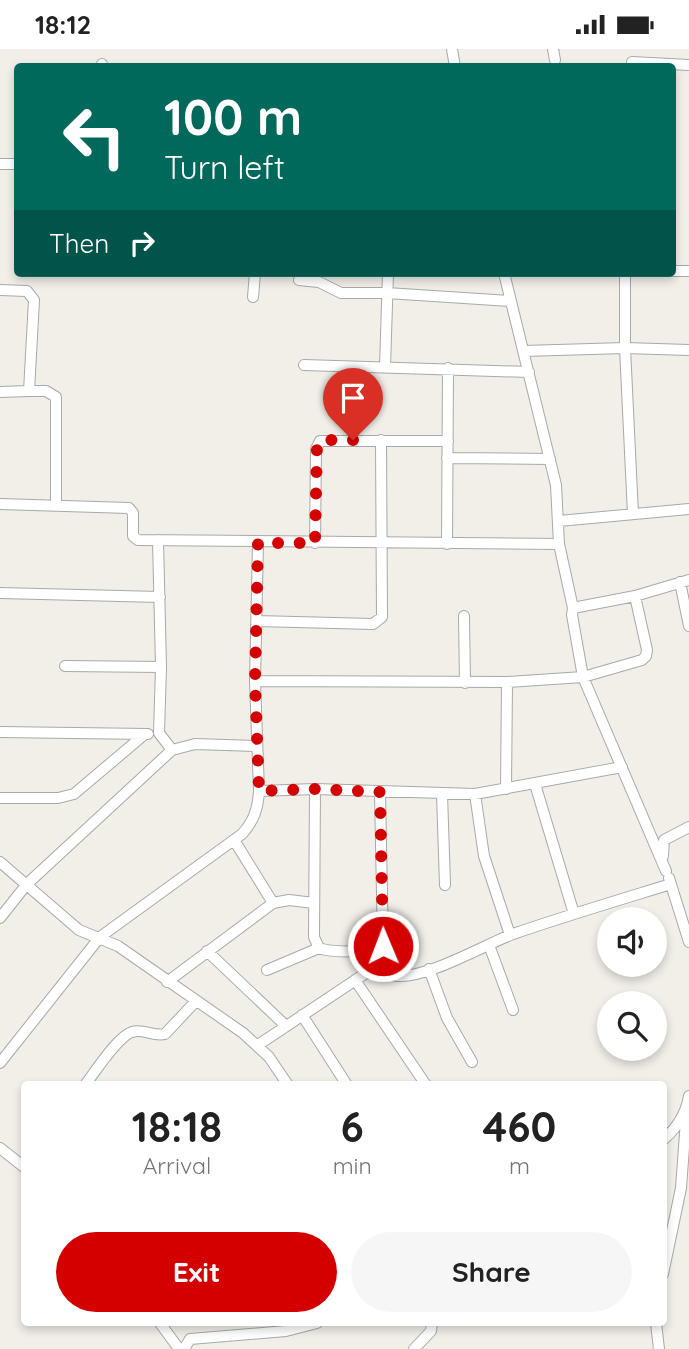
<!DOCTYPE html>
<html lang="en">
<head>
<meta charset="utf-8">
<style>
  :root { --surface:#fff; --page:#f6f6f6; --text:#222; --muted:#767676; --accent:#d40000 }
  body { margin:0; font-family:Quicksand,sans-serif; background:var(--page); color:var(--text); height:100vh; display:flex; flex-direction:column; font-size:26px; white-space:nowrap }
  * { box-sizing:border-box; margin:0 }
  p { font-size:23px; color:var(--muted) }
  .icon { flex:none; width:38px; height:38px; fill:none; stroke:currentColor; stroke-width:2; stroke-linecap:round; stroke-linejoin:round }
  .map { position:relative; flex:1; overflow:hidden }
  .side { position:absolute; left:21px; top:1032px; width:646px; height:245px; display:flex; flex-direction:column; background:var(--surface); border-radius:7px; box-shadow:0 4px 10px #0003 }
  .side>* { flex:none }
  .hud { position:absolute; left:14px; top:14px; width:662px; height:214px; border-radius:7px; box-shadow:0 4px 10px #0003; background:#00695c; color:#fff; overflow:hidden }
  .tools { position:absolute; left:597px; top:858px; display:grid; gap:14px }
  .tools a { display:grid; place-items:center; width:70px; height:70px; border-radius:50%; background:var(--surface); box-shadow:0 4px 10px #0003; font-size:35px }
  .pin { position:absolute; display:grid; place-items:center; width:60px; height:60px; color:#fff; margin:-72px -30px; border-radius:50% 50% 50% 0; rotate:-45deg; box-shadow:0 0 7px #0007 }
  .pin .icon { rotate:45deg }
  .me { position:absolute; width:77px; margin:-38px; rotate:359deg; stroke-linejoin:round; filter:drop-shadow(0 0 5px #0008) }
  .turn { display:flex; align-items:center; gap:24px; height:147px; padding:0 35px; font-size:32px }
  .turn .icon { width:91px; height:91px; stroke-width:2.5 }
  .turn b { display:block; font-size:49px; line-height:60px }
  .then { display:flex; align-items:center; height:66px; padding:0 35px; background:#0003; gap:14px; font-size:26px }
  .eta { display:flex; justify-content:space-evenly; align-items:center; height:119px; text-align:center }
  .eta b { font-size:42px; font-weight:700; line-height:49px }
  .action { display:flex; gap:14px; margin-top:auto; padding:14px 35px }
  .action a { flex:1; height:80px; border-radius:42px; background:var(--accent); color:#fff; font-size:28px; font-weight:700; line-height:80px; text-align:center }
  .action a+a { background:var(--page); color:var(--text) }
  .status { display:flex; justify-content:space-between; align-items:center; height:49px; padding:0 35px; background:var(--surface); direction:ltr }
  .status svg { height:19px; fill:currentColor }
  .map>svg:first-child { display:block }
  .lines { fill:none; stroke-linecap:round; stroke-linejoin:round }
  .minor-casing { stroke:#a9a9a9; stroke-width:12 }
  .minor { stroke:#fff; stroke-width:10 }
  .route { stroke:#d40000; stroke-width:12; stroke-dasharray:0 21.6 }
</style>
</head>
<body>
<div class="status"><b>18:12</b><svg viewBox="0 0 49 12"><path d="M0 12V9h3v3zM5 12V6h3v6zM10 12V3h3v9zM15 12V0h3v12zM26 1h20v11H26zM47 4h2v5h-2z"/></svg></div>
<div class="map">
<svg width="689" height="1300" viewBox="0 0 689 1300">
  <rect width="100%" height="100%" fill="#f2efe9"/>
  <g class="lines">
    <!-- minor casing -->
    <g class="minor-casing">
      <path id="minor" d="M452 0 455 18
        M553 0 555 11
        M632 13 689 16
        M102 15V18
        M0 115H18
        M672 222H689
        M504 224 556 436 559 495 573 559 572 566 583 628 666 822
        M625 224V299L633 465
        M299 231 319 233 341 244H387L510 252
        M0 241 27 242 34 251 29 342 0 343
        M253 248 255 224
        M523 302 625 299 689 301
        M304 316 529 323
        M385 318 388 224
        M29 342H46L56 348V456
        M447 409 550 410
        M0 455 129 459 133 464V487L138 491 559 495
        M559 472 689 460
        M158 491 161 618 159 684 172 701
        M315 494 316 400 320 392H448
        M447 495 448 319
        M680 533 689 577
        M0 544 160 548
        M573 559 635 547 689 531
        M464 567 465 634
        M257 572 373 575 382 568 381 391
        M65 617 161 618
        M255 632 507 633 583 628 642 611 646 607 647 601 635 547
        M0 683 148 685
        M535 735 574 865
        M315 740 314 888 319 899C337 906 357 899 376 905 381 914 387 926 398 927 428 929 484 896 513 885 565 867 619 851 671 835
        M506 740 507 633
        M259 742 315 740 475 745 622 718
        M442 745 445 836
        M475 745 484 807 510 886
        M0 749H58L74 745 145 685
        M234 791 273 854
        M663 807 664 791 689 778
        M0 813 79 881 118 897 243 984 269 1008 288 1036
        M669 829 689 893
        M0 869 27 835 172 701 195 695 256 697
        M489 896 513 961
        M207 902 286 977
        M429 920 447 969 472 1013
        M267 921 319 899
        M355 931 426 1036
        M167 933 273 854 289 851 314 854
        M302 966 347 1036
        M258 996 381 914 383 897 380 743
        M0 1014 100 888 242 785C254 772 258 759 259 742L255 632 258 494
        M85 1036C95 1023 118 987 132 983 143 979 153 988 165 985L196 952
        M663 1091C677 1079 686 1066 689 1047
        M0 1099 24 1118
        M663 1225 681 1139 687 1057
        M160 1274 179 1300
        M656 1274 659 1300
        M184 1300 190 1290 286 1282 317 1274
        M414 1300 431 1282 432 1274"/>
    </g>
    <!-- minor -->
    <use href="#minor" class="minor"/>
  </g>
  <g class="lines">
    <!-- route -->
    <path class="route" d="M353 391H326L317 395 315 494H258L255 632 259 742 315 740 380 743 383 897"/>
  </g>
</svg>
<div class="tools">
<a><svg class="icon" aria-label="sound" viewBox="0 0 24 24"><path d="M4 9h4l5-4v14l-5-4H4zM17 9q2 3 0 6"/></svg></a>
<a><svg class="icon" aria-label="search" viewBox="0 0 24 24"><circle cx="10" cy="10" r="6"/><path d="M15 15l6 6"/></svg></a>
</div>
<div class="pin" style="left:353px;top:391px;background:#d93025"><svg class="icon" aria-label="arrive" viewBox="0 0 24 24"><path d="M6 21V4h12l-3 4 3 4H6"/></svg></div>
<svg class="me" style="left:383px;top:897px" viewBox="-20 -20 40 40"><circle r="17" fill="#d40000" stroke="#fff" stroke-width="3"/><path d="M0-11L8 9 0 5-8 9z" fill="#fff"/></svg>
<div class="hud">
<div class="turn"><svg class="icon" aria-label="left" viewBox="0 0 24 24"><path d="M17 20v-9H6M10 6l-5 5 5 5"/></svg><div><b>100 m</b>Turn left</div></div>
<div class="then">Then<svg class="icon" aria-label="right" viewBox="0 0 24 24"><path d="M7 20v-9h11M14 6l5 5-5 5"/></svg></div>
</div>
<section class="side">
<div class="eta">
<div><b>18:18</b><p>Arrival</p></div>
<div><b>6</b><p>min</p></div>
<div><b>460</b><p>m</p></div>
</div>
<div class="action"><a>Exit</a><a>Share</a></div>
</section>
</div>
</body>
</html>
